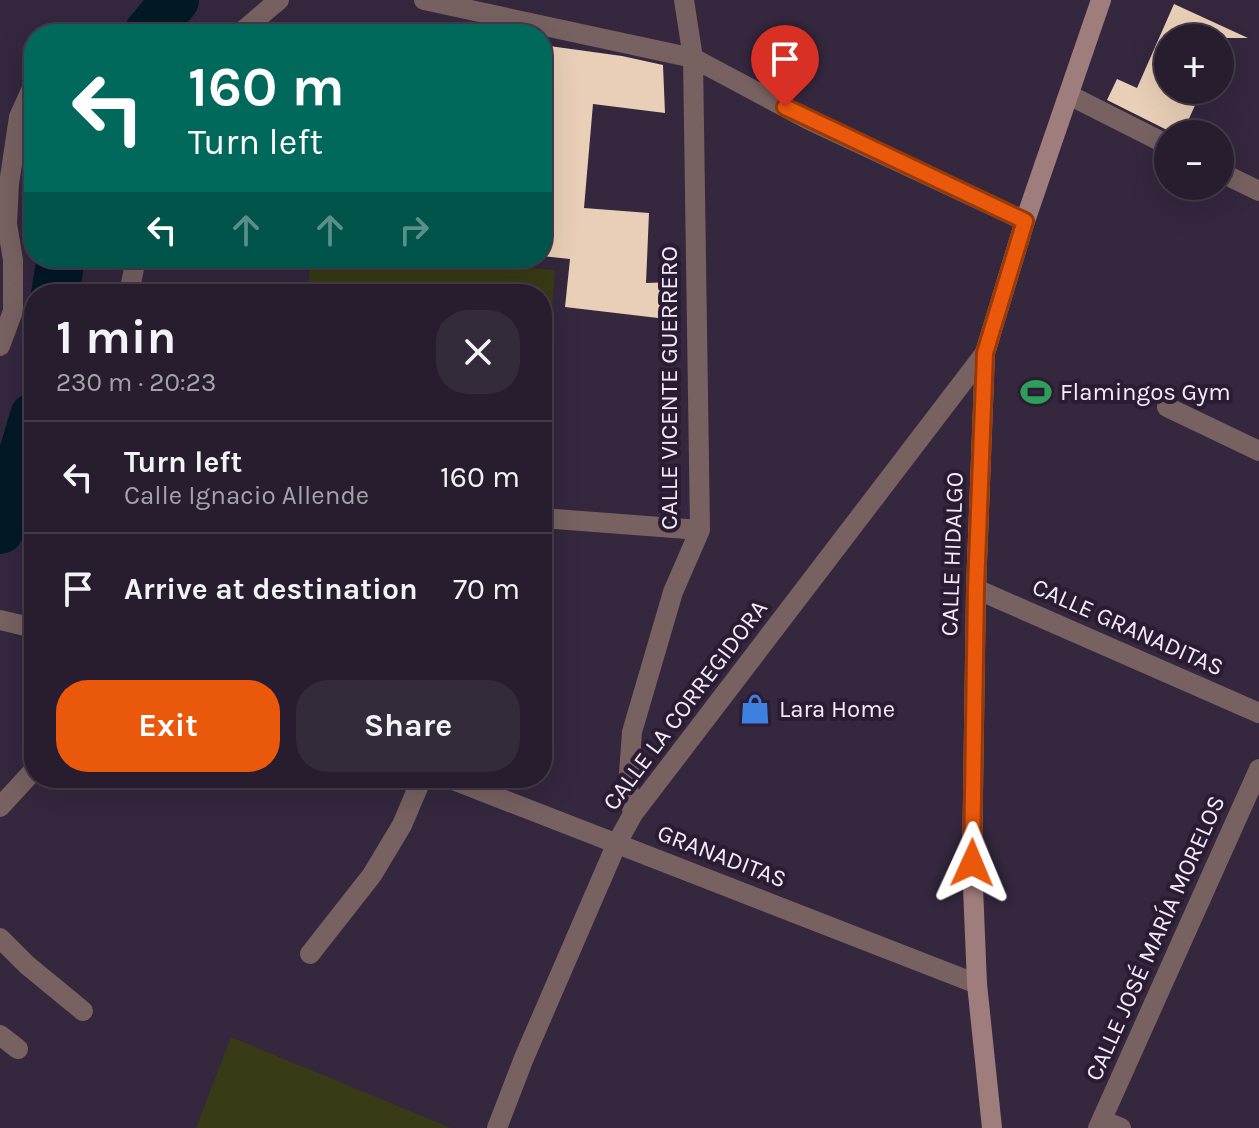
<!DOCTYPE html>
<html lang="en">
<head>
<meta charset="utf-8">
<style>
  :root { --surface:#271d2e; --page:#332a3a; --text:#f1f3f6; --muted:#a4a2aa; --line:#433b4a; --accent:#ea580c }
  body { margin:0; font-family:Karla,sans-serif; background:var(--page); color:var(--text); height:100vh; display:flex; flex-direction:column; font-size:30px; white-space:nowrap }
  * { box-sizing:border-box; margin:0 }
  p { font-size:26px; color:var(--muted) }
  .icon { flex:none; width:44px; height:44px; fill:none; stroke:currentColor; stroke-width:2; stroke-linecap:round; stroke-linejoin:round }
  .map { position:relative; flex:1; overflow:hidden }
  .drawer { position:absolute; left:24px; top:284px; width:528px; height:504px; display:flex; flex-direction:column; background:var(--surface); border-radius:32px; box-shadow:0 8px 32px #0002,0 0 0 2px var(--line) }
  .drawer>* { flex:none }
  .hud { position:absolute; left:24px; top:24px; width:528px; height:244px; border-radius:32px; box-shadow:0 8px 32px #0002,0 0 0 2px var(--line); background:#00695c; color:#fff; overflow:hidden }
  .tools { position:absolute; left:1154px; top:24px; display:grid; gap:16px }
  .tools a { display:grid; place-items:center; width:80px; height:80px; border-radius:50%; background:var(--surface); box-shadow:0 8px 32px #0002,0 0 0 2px var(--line); font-size:40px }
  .pin { position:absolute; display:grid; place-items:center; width:68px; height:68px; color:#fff; margin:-82px -34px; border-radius:50% 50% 50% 0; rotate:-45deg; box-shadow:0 0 8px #0007 }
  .pin .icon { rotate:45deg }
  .me { position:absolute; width:88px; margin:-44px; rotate:1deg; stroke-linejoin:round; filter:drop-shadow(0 0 6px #0008) }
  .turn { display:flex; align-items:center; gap:28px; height:168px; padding:0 32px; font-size:36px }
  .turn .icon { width:104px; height:104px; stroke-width:2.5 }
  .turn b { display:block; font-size:56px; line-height:68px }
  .lanes { display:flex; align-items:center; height:76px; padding:0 32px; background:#0003; justify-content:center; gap:40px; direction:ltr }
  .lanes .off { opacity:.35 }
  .round { display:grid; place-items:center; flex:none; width:84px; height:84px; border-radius:32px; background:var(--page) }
  .overview { display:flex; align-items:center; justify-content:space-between; height:136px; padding:0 32px }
  h1 { font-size:48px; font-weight:700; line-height:60px }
  .action { display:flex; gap:16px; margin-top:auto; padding:16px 32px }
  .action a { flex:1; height:92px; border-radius:32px; background:var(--accent); color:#fff; font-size:32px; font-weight:700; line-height:92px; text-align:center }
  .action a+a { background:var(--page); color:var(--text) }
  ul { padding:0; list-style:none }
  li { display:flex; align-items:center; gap:24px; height:112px; padding:0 32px; border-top:2px solid var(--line) }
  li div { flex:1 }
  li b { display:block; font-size:30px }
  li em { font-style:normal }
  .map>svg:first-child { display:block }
  .green { fill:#383b15 }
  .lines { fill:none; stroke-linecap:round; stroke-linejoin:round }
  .river { stroke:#031926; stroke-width:48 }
  .building { fill:#e9cfb7 }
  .street { stroke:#776161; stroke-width:20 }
  .secondary { stroke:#a07d7d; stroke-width:20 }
  .route-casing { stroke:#983908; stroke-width:20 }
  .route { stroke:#ea580c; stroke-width:14 }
  .labels { text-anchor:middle; stroke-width:8; stroke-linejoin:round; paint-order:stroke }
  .street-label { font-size:24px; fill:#f3ebfa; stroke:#2a1d33 }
  .poi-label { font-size:24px; fill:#f3ebfa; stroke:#2a1d33; text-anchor:start }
</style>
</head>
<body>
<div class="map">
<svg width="1259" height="1128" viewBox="0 0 1259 1128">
  <rect width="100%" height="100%" fill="#34273e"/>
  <!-- green -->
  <path class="green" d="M311 258H394L555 270 544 408 542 294H307Z
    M231 1037 451 1128H196Z"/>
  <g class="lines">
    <!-- river -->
    <path class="river" d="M147 34 175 0
      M55 294 61 258
      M0 530 34 416"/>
  </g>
  <!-- building -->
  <path class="building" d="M1174 4 1248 38H1168V90H1202L1182 134H1175L1107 100 1117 79 1137 88Z
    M542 45 622 56 663 65 665 113 593 104 584 208 649 213 646 283 674 282 675 320 565 307 570 259 542 256Z"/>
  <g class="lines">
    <!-- street -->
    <path class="street" d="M424 0 693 58 809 120 1025 221
      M239 34 279 0
      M1069 95 1168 145
      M1220 172 1259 191
      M129 294 136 258
      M0 346 13 311V260L7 224 9 184 19 117 34 84
      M1167 407 1259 451
      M542 518 700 530
      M976 589 1259 713
      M0 620 34 628
      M448 778 977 984
      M0 807 34 770
      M633 814 628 787 632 732 673 592 700 530 693 58 684 0
      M0 938 27 965 83 1011
      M310 954 372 875 402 825 422 778
      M0 1035 18 1049
      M1102 1120 1121 1128
      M497 1128 524 1058 617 843 633 814 985 353
      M1098 1128 1259 769"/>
    <!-- secondary -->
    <path class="secondary" d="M992 1128 977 984 972 863 976 589 985 353 1025 221 1101 0"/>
  </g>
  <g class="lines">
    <!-- route casing -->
    <g class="route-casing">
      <path id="route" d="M785 107 1025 221 985 353 976 589 972 863"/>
    </g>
    <!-- route -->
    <use href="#route" class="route"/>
  </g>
  <!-- icons -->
  <defs>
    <g id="stadium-bare" transform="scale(2.4)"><path d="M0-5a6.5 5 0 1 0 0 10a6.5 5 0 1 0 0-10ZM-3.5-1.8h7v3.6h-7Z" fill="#2e9e5b" stroke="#2a1d33" stroke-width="2.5" paint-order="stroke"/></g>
    <g id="shop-bare" transform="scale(2.4)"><path d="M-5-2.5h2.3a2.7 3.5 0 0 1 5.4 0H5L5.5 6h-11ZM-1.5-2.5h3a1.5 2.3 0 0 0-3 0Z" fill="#3f7fe0" stroke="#2a1d33" stroke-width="2.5" paint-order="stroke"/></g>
  </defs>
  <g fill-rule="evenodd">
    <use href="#stadium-bare" x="1036" y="392"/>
    <use href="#shop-bare" x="755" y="709"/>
  </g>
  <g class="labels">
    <!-- street labels -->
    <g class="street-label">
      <text transform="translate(669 388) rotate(-90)" y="8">CALLE VICENTE GUERRERO</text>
      <text transform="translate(952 554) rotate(-88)" y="8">CALLE HIDALGO</text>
      <text transform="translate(1128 627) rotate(24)" y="8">CALLE GRANADITAS</text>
      <text transform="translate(685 705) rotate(-53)" y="8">CALLE LA CORREGIDORA</text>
      <text transform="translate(722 856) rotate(21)" y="8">GRANADITAS</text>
      <text transform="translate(1155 938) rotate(-66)" y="8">CALLE JOSÉ MARÍA MORELOS</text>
    </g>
    <!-- poi labels -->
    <g class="poi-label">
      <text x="1060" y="400">Flamingos Gym</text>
      <text x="779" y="717">Lara Home</text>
    </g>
  </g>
</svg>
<div class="tools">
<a>+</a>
<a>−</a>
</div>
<div class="pin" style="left:785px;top:107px;background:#d93025"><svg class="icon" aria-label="arrive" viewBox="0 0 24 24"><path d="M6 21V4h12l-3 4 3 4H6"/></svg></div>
<svg class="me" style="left:972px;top:863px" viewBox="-20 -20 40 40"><path d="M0-17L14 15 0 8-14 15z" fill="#ea580c" stroke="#fff" stroke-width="4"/></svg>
<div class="hud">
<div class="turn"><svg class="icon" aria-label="left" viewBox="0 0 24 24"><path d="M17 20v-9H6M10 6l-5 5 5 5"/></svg><div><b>160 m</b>Turn left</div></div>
<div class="lanes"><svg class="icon" aria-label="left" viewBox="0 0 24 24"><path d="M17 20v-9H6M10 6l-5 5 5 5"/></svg><svg class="icon off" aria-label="ahead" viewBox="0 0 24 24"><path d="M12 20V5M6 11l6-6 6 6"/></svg><svg class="icon off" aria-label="ahead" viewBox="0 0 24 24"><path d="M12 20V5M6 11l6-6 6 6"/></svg><svg class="icon off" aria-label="right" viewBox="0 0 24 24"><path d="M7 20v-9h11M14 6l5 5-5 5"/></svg></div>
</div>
<section class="drawer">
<div class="overview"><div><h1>1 min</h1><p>230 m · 20:23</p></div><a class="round"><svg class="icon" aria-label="close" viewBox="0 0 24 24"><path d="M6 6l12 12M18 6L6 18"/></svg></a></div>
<ul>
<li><svg class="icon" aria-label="left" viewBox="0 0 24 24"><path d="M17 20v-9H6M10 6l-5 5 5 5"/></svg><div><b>Turn left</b><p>Calle Ignacio Allende</p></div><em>160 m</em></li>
<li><svg class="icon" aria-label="arrive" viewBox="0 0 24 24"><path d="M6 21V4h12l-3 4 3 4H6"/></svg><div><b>Arrive at destination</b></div><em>70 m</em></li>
</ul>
<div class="action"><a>Exit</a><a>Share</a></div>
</section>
</div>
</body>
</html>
